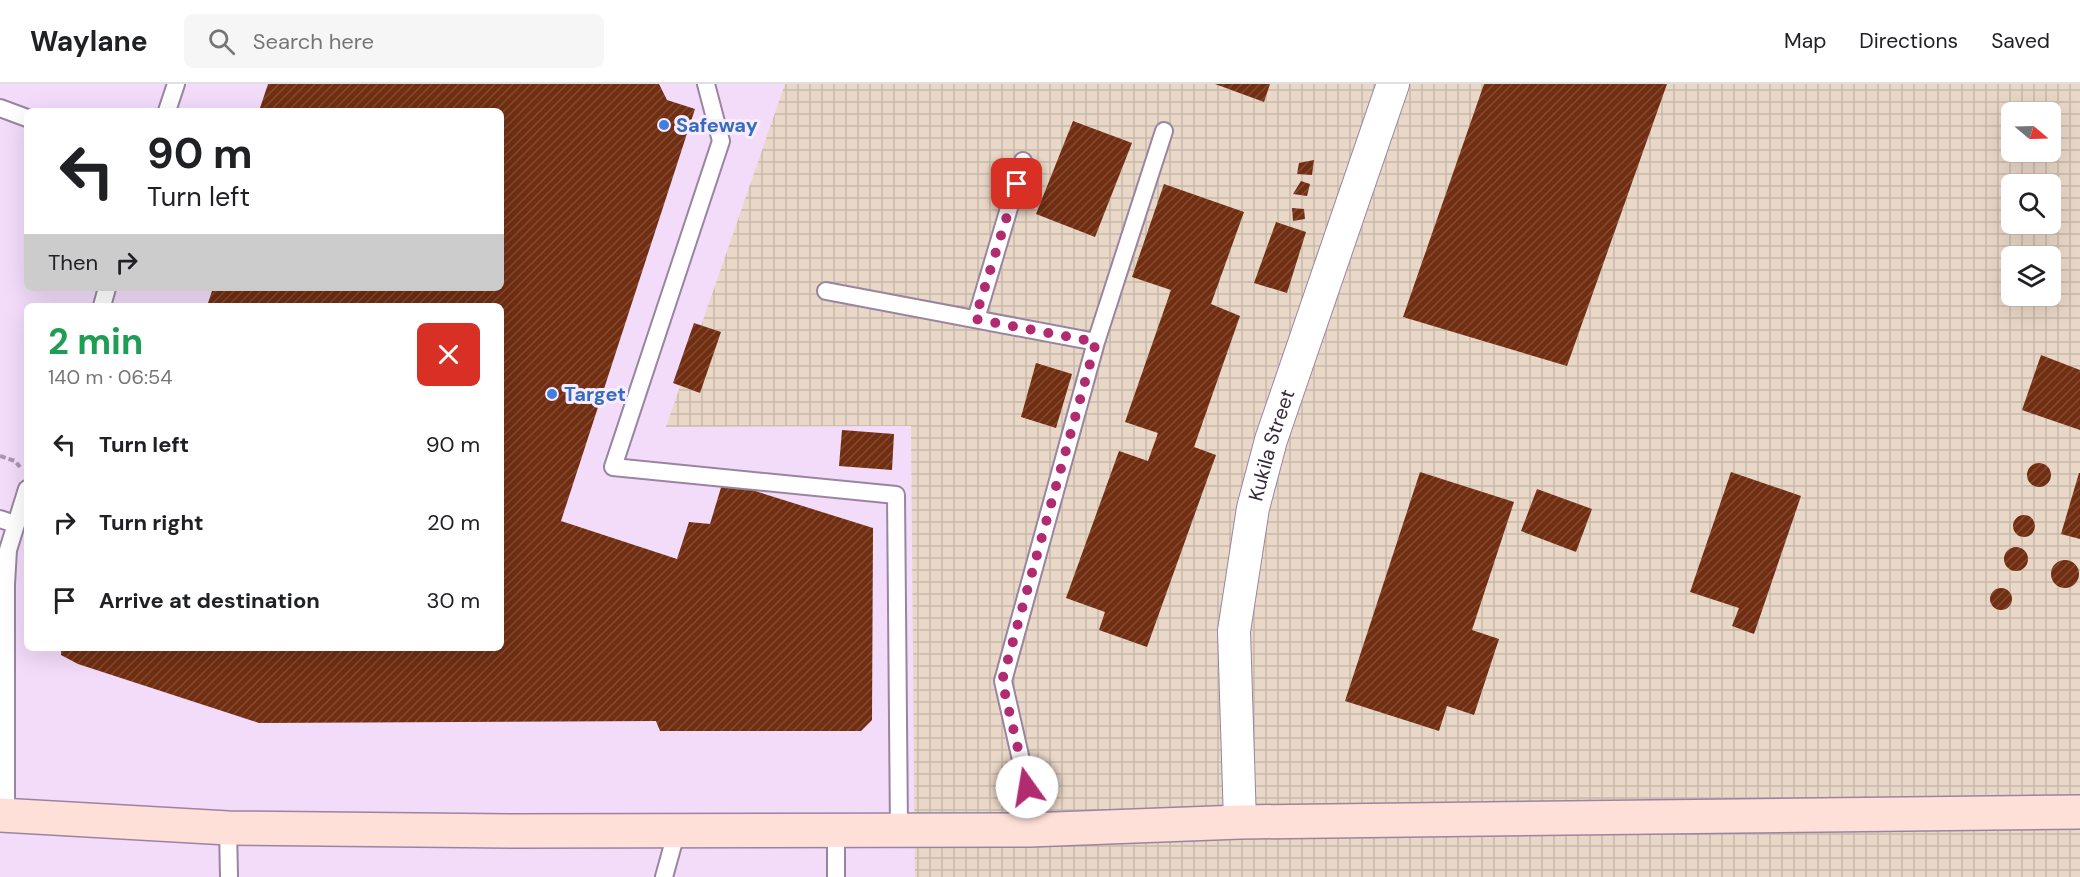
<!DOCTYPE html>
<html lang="en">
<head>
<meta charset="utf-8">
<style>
  :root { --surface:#fff; --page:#f6f6f6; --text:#202124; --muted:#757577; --line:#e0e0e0 }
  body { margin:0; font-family:"DM Sans",sans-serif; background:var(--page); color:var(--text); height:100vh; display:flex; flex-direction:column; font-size:22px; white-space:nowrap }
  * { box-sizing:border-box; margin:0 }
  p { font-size:20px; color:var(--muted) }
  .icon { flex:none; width:33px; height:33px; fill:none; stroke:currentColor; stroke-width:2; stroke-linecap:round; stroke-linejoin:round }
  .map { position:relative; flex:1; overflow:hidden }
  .sheet { position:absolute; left:24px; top:219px; width:480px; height:348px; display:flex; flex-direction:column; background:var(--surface); border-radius:9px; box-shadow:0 6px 24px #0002 }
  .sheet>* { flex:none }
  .guide { position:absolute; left:24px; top:24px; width:480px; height:183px; border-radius:9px; box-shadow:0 6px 24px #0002; background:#fff; color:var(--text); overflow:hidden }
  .needle { width:39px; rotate:109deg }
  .fabs { position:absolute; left:2001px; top:18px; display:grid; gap:12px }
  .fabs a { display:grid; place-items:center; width:60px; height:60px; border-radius:9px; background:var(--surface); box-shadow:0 6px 24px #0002; font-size:30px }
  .pin { position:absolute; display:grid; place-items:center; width:51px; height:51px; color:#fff; margin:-26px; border-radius:12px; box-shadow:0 3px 9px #0006 }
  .me { position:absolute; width:66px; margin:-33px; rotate:347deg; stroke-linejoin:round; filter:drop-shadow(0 0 4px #0008) }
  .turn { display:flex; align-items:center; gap:21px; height:126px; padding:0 24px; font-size:27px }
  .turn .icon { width:78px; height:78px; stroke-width:2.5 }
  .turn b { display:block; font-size:42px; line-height:51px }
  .then { display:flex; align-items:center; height:57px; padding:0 24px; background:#0003; gap:12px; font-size:22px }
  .round { display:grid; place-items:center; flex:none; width:63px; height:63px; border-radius:9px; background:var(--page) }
  .summary { display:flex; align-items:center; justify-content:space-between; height:102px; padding:0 24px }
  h1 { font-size:36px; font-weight:700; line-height:45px; color:#1e9e55 }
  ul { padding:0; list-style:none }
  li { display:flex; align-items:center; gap:18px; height:78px; padding:0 24px }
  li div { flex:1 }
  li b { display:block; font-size:22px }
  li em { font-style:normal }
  header { display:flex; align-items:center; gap:36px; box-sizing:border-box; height:84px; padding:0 30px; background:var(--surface); border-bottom:2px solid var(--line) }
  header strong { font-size:28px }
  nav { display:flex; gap:33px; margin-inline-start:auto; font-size:21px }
  .search { width:420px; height:54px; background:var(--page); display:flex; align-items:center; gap:15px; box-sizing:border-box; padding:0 21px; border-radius:9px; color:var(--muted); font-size:22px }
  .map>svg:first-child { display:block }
  .industrial { fill:url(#industrial-grid); fill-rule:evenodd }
  .building { fill:url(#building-hatch) }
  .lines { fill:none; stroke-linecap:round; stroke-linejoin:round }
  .lane-casing { stroke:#9a85a1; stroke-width:20 }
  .street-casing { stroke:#9a85a1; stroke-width:34 }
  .secondary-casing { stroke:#9a85a1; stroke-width:36 }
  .path { stroke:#a997af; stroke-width:4; stroke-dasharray:6 3; stroke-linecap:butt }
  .lane { stroke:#fff; stroke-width:16 }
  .street { stroke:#fff; stroke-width:32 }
  .secondary { stroke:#fee0d8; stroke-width:33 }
  .route { stroke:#b12b71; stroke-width:10; stroke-dasharray:0 18 }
  .shop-dot { fill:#3f7fe0; stroke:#faecff; stroke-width:2 }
  .labels { text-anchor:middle; stroke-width:6; stroke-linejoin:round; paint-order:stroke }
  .shop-label { font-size:20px; font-weight:bold; fill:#366cbe; stroke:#faecff; text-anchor:start }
  .street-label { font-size:20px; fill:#352c37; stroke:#faecff }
</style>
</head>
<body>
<header>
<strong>Waylane</strong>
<div class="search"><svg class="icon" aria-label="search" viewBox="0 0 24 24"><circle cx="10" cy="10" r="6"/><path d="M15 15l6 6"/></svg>Search here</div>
<nav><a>Map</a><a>Directions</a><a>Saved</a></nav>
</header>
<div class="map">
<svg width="2080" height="793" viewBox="0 0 2080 793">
  <defs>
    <pattern id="industrial-grid" width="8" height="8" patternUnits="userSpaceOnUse" patternTransform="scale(1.5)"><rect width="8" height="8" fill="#e9d7c7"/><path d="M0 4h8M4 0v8" fill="none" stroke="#c8b9ac"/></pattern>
    <pattern id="building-hatch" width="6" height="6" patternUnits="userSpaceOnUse" patternTransform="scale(1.5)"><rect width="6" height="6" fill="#712e11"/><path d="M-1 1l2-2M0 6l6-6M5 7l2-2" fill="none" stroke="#814b35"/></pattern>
  </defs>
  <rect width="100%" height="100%" fill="#f3dbfa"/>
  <!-- industrial -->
  <path class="industrial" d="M785 0H2080V793H915L911 342 666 343ZM2012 28H2050V68H2012ZM2012 100H2050V140H2012ZM2012 172H2050V212H2012Z"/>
  <!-- building -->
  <path class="building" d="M268 0H659L667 16 695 25 561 437 677 475 689 438 710 440 723 397 873 444 872 636 861 647H660L656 637 259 639 78 580 61 571V564H501V222H207L213 204H501V27H259Z
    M1215 0H1270L1264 18Z
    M1484 0H1667L1567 282 1403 233Z
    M1073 37 1132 59 1095 153 1036 130Z
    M1314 76 1312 91 1297 90 1299 79Z
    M1301 97 1310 100 1307 112 1293 110Z
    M1164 100 1244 128 1211 220 1240 232 1194 363 1216 371 1147 563 1099 546 1105 528 1066 514 1119 367 1148 377 1158 349 1125 338 1171 206 1132 193Z
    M1292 124 1304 125 1305 135 1293 137Z
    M1276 138 1306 148 1287 209 1254 199Z
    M694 239 721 248 700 309 673 299Z
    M2041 271 2080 286V346L2022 326Z
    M1036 279 1072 290 1056 344 1021 333Z
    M842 346 894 350 892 386 839 382Z
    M2027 391a12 12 0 1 1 24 0a12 12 0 1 1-24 0Z
    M1420 388 1514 418 1472 546 1499 555 1474 631 1447 622 1439 647 1345 617Z
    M1731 388 1801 412 1754 550 1732 542 1739 524 1690 508Z
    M2079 389H2080V455L2061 450Z
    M1537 405 1592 425 1576 468 1521 447Z
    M2013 442a11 11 0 1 1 22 0a11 11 0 1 1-22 0Z
    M2004 475a12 12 0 1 1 24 0a12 12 0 1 1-24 0Z
    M2051 490a14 14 0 1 1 28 0a14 14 0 1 1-28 0Z
    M1990 515a11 11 0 1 1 22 0a11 11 0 1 1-22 0Z"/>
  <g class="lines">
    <!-- lane casing -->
    <g class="lane-casing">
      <path id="lane" d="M706 0 721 57 613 383 896 411 899 746
        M0 24 27 34
        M167 27 176 0
        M826 207 1096 258 1003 597 1037 746
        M102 222 107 204
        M976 235 1023 77
        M1096 258 1164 47
        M0 435 15 440
        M6 730V500L8 466 27 405
        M228 744 229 793
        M836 746V793
        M664 793 677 746"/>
    </g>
    <!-- street casing -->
    <g class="street-casing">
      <g id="street">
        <path id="s1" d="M1240 738 1234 547 1253 424 1271 356 1393 0"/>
      </g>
    </g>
    <!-- secondary casing -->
    <g class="secondary-casing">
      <path id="secondary" d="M0 731 228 744 510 747 1029 746 1240 738 2080 728"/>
    </g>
    <!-- path -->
    <path class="path" d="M0 372 15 377 20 383"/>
    <!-- lane -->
    <use href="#lane" class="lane"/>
    <!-- street -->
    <use href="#street" class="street"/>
    <!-- secondary -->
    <use href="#secondary" class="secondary"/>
  </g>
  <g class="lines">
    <!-- route -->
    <path class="route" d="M1017 100 975 235 1096 258 1002 597 1027 703"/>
  </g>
  <!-- markers -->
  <g class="shop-dot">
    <circle cx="664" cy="41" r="6"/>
    <circle cx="552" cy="310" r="6"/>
  </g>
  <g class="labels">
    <!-- shop labels -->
    <g class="shop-label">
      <text x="676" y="48">Safeway</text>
      <text x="564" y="317">Target</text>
    </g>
    <!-- street labels -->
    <g class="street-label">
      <text dy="7" stroke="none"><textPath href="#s1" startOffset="381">Kukila Street</textPath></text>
    </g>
  </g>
</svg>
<div class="fabs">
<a><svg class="needle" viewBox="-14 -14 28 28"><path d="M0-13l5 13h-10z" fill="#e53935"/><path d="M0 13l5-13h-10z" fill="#757577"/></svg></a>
<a><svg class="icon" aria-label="search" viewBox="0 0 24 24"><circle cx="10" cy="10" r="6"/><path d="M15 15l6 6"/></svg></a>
<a><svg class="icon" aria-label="layers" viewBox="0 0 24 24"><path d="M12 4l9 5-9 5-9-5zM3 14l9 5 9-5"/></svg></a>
</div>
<div class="pin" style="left:1017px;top:100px;background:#d93025"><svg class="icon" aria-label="arrive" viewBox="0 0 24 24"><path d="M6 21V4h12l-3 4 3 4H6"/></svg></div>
<svg class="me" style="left:1027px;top:703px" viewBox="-20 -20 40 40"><circle r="19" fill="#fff"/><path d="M0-13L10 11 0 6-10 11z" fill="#b12b71"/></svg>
<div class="guide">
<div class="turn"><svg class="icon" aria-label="left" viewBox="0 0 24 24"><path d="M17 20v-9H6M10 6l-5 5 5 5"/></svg><div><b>90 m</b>Turn left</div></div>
<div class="then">Then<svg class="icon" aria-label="right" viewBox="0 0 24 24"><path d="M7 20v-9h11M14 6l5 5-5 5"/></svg></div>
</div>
<section class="sheet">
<div class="summary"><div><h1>2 min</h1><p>140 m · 06:54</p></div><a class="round" style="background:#d93025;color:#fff"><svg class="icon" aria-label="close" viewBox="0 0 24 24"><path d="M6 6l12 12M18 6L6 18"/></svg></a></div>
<ul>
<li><svg class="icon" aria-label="left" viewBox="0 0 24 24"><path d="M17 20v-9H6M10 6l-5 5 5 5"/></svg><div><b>Turn left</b></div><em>90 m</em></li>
<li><svg class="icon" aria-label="right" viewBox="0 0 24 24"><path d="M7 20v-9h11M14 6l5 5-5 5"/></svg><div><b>Turn right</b></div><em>20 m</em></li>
<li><svg class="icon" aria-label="arrive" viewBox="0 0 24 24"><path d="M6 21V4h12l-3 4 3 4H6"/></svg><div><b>Arrive at destination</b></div><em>30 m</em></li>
</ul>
</section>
</div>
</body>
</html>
